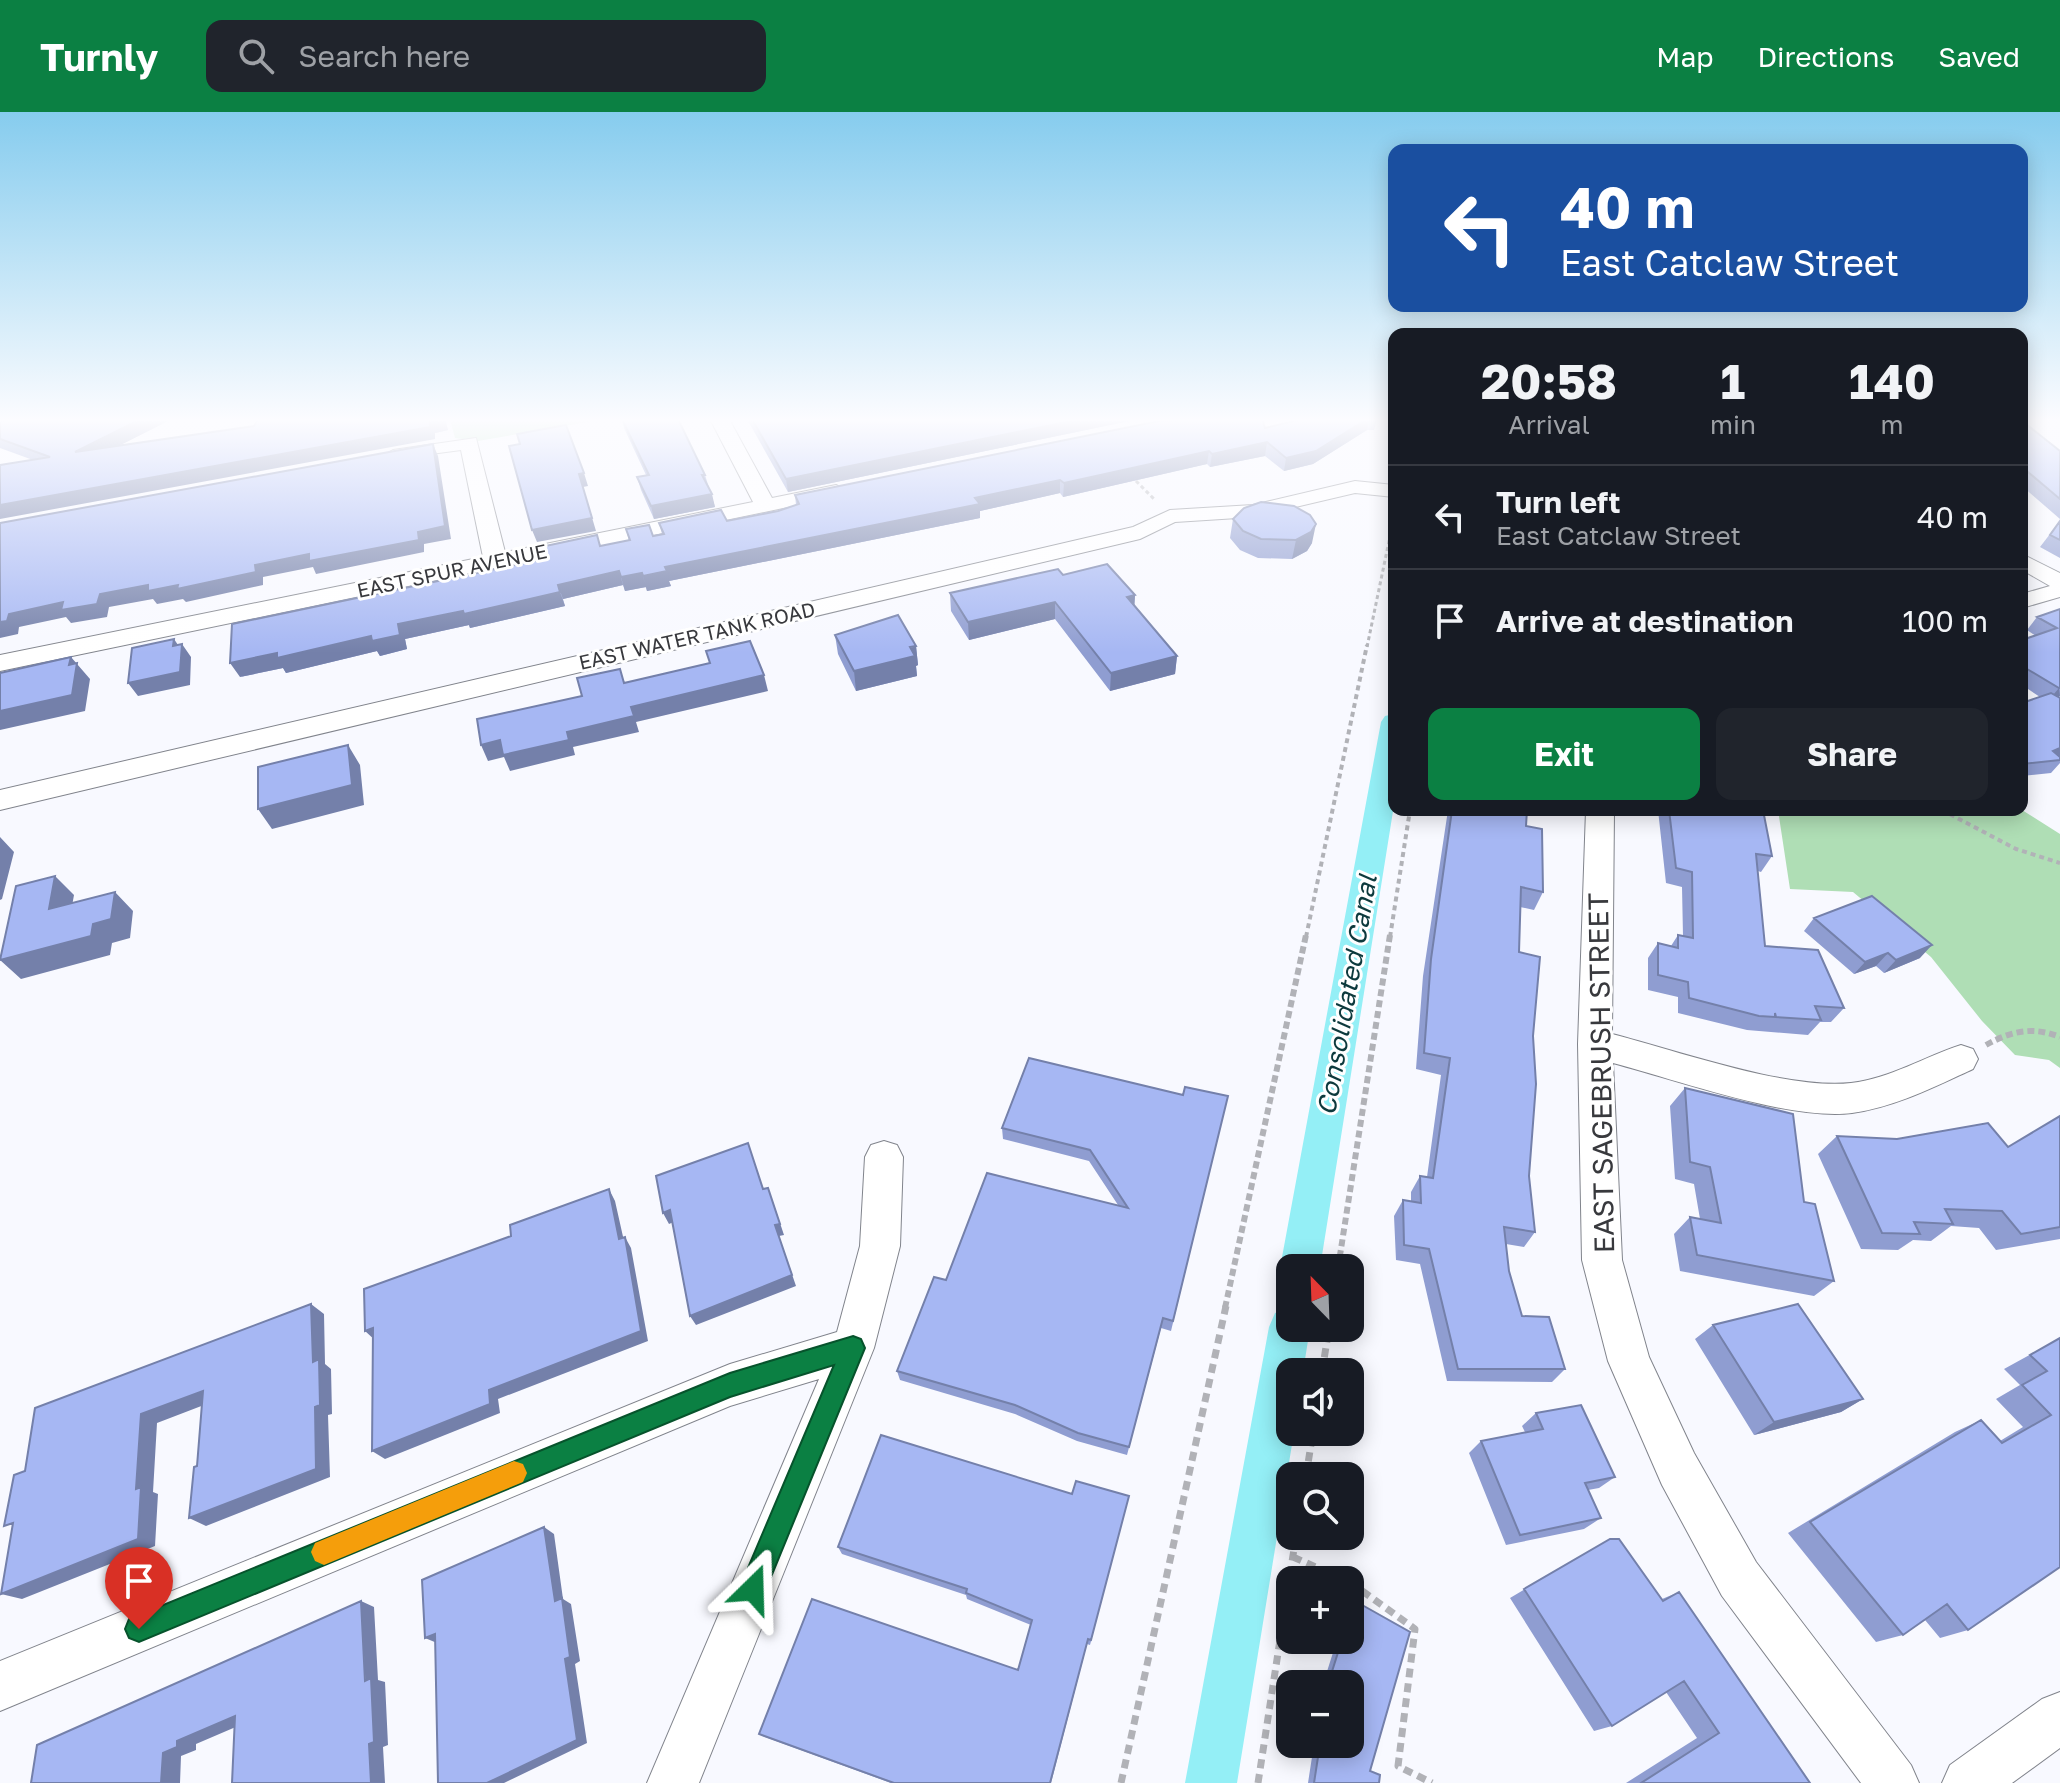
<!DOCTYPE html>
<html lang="en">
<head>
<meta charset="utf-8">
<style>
  :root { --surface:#171b24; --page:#20242c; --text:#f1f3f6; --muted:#9ea1a6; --line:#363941; --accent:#0b8043 }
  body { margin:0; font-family:"Golos Text",sans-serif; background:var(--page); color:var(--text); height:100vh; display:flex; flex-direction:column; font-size:30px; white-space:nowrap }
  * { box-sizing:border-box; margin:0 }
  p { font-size:26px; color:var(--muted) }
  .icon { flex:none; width:44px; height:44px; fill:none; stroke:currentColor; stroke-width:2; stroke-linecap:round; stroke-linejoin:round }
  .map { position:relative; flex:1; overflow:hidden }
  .panel { position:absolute; left:1388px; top:216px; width:640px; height:488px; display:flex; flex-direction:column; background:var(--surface); border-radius:16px; box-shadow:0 4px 20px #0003 }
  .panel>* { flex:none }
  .banner { position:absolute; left:1388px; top:32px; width:640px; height:168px; border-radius:16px; box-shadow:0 4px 20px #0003; background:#1a4fa0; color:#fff; overflow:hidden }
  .needle { width:52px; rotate:337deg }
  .buttons { position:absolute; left:1276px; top:1142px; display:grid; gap:16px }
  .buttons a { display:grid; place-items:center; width:88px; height:88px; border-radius:16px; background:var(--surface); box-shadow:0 4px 20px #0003; font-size:40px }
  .pin { position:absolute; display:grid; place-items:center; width:68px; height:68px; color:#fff; margin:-82px -34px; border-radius:50% 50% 50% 0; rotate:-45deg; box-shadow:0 0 8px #0007 }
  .pin .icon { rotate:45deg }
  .me { position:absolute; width:88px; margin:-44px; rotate:22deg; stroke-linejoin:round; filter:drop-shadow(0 0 6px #0008) }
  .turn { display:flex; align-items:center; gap:28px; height:168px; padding:0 40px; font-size:36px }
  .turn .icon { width:104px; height:104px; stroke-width:2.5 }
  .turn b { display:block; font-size:56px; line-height:68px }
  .eta { display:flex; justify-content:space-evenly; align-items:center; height:136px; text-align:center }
  .eta b { font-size:48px; font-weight:700; line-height:56px }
  .primary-button { display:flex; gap:16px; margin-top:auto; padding:16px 40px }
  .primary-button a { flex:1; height:92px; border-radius:16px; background:var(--accent); color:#fff; font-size:32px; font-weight:700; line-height:92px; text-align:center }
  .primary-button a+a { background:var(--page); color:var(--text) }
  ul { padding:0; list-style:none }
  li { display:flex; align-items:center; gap:24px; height:104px; padding:0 40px; border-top:2px solid var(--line) }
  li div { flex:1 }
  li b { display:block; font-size:30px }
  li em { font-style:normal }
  header { display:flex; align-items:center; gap:48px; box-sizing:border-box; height:112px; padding:0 40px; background:var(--accent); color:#fff }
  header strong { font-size:38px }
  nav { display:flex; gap:44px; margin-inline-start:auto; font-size:28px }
  .search { width:560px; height:72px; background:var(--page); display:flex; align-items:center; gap:20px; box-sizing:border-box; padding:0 28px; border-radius:16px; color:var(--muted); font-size:30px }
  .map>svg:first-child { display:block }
  .green { fill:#afdeb5 }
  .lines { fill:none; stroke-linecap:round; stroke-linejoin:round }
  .canal { fill:#94eff6; fill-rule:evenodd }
  .street-casing { stroke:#81848c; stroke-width:2 }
  .path-far3 { stroke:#b1b2b7; stroke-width:3; stroke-dasharray:4 3; stroke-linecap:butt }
  .path-far2 { stroke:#b1b2b7; stroke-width:4; stroke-dasharray:5 4; stroke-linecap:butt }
  .path-far1 { stroke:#b1b2b7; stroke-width:6; stroke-dasharray:7 4; stroke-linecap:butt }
  .path { stroke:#b1b2b7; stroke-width:7; stroke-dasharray:9 6; stroke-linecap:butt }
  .street { fill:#fff; fill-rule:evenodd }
  .wall { fill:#8f9dd1 }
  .shaded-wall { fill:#7480aa }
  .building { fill:#a6b7f3; stroke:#7480aa; stroke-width:2 }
  .route { fill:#0b8043; stroke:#07532c; stroke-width:2 }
  .slow { fill:#f59e0b }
  .labels { text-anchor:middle; stroke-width:6; stroke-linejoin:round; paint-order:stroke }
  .far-street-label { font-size:20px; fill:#38393d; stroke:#fff }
  .water-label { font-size:26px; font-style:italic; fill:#0d3a3d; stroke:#fff }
  .near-street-label { font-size:28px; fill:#38393d; stroke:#fff }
</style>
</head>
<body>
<header>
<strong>Turnly</strong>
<div class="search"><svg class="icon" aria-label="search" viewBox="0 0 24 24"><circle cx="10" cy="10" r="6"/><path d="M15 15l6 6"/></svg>Search here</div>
<nav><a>Map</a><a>Directions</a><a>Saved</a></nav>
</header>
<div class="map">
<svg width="2060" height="1671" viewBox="0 0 2060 1671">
  <rect width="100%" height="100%" fill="#f8f9ff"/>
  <!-- green -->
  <path class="green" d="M450 307H605L478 329 455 326Z
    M1778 698H2022L2060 722V956L2049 948 2015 943 1982 909 1931 845 1853 780 1790 777Z"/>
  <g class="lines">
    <!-- canal -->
    <path class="canal" d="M1394 602V693L1320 1156H1290V1171L1280 1156 1381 610 1385 604Z
      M1290 1195V1216H1310L1303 1260H1290V1320H1294L1237 1671H1185L1269 1215 1275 1201Z"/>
    <!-- street casing -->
    <g class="street-casing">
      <path id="street" d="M710 307H729L772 386 836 373 847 379 836 385 0 559V543L483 445 461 338 386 348 383 344 393 338 476 326 505 440 753 390Z
        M1211 307H1292V310L1282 316 1220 315 1213 313Z
        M1355 369 1394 373V385L1355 381 1253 405 1175 410 1140 427 0 698V678L1133 415 1170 398 1253 393Z
        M2022 442 2060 461V485L2022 496V482L2050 474 2022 458Z
        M1586 698H1614L1612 922C1678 939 1787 978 1851 971 1891 966 1924 945 1961 933L1973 937 1978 947 1973 957C1934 975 1895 995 1852 1001 1791 1009 1677 968 1613 951L1622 1148 1649 1245 1694 1341 1756 1450 1911 1653 1919 1671H1861L1722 1484 1662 1373 1608 1249 1582 1148 1578 932Z
        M884 1029 897 1033 903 1045 900 1134 874 1236 699 1671H647L819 1267 730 1294 0 1599V1549L730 1252 837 1220 860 1134 865 1045 871 1033Z
        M2060 1580V1636L2012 1671H1942L1950 1653 2042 1587Z"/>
    </g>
    <!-- path-far3 -->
    <path class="path-far3" d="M1131 364 1155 388
      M1367 535 1394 405"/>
    <!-- path-far2 -->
    <path class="path-far2" d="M1942 698 2016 737 2060 751
      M1306 825 1367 533
      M1390 825 1410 698"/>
    <!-- path-far1 -->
    <path class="path-far1" d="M1986 933C2011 919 2033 914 2060 925
      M1338 1156 1390 823
      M1225 1196 1306 823"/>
    <!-- path -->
    <path class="path" d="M1322 1260 1329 1216
      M1306 1364 1313 1320
      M1293 1445 1345 1468
      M1350 1470 1415 1517 1398 1654 1432 1671
      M1121 1671 1226 1194
      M1258 1671 1296 1424"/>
    <!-- street -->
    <use href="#street" class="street"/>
  </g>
  <!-- wall -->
  <path class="wall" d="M172 307 120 333 254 314 258 307H445L448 318 435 321V327L33 348 0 336V309Z
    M622 307 705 363 715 395 654 407 641 378 637 365 646 363 624 316Z
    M747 307H1139L788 380Z
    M1302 307H1377L1374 318H1367L1313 352 1284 359 1265 344 1210 355 1207 352 1063 385 1060 381 980 399V406L669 469 671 474 647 479 646 475 625 479 623 473 563 487 565 494 470 516 469 513 405 527 407 537 380 544 377 539 286 561 283 556 240 565 539 448 629 429 626 417 653 424 662 422 659 411 727 409 778 399 796 393 795 383 1265 316Z
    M2022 312 2060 339V407L2022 374Z
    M1233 407 1312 431 1307 439 1292 447 1258 446 1240 438 1230 426Z
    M2060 409V446L2040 435Z
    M1063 463 1135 483 1134 494 1177 544 1175 562 1110 579 1055 507 969 528 951 499 950 481Z
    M2060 497V584L2058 585 2060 651 2051 661 2022 664V591L2040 585 2022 573V528L2036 524 2027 518 2037 505Z
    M835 523 916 534 918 553 916 554 917 564 856 579 838 542Z
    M1448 698H1527L1526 714 1543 780 1534 798 1520 795 1519 840 1533 924 1529 1064 1535 1120 1524 1135 1506 1132 1509 1159 1522 1204 1565 1257 1552 1270 1447 1269 1420 1152 1396 1148 1394 1104 1403 1088 1411 1090V1080L1420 1064 1427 1065 1441 963 1416 957 1423 864Z
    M1658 698H1763L1772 744 1761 760 1758 759 1765 834 1844 896 1831 910H1820L1808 923 1747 918 1678 901V885L1648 878V846L1658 831 1671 834 1678 823 1683 824 1682 775 1666 771Z
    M1814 806 1920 846 1884 861 1876 854 1854 862 1804 819Z
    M1685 976 1804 1090 1834 1169 1814 1184 1680 1159 1674 1122 1690 1105 1700 1107 1694 1072 1675 1067 1670 994Z
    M1183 983 1228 984 1171 1219 1161 1216 1127 1343 1077 1329 1015 1302 900 1268 897 1259 946 1168 1118 1093 1089 1049 1003 1027 1002 1016Z
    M2060 1004V1127L1996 1138 1979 1116 1951 1114 1931 1129 1913 1128 1898 1138 1861 1137 1818 1042 1837 1024 2008 1035Z
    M1713 1213 1863 1287 1841 1300 1754 1323 1695 1227Z
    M2060 1226V1455L1968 1518 1940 1526 1925 1508 1903 1523 1876 1530 1788 1421 1955 1320 1981 1308 2000 1329 2023 1315 1996 1287 2020 1273 2004 1257Z
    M1536 1301 1615 1365 1599 1376 1588 1378 1601 1406 1584 1417 1506 1433 1469 1341 1481 1329 1525 1320 1522 1314Z
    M1072 1382 1129 1384 1090 1533 1087 1532 1051 1671H891L765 1625 759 1622 1018 1558 1031 1513 967 1487 966 1483 842 1442 838 1435Z
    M1610 1427 1662 1487 1679 1480 1810 1671H1626L1697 1626 1666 1580 1612 1614 1594 1619 1510 1486Z
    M1355 1489 1370 1659 1379 1671H1308L1314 1632H1350V1572H1323L1337 1528H1350V1493Z"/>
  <!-- shaded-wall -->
  <path class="shaded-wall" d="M141 307H172L83 352 75 340Z
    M435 307H445L448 318 435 321V327L0 407V393Z
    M1081 307H1139L788 380 786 367Z
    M1367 307H1370L1367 318 1313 352 1284 359 1286 346Z
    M1267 330 1265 344 1210 355 1212 342Z
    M433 332 438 344 451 427 424 432V440L316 462 313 455 263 465V473L186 490 183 487 157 492 153 487 109 495 107 505 71 511 66 505 19 515 18 522 0 526V510L9 502 100 482 418 420Z
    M1209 339 1207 352 1063 385 1064 371Z
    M584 361 588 374 583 375 596 419 537 430 532 418 579 362Z
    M1060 368V381L980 399V406L669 469 671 474 647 479 643 464 665 455Z
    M712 382 715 395 654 407 651 394Z
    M1316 412 1312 431 1307 439 1292 447 1296 428Z
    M619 459 623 473 563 487 558 473Z
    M642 461 646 475 625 479 621 465Z
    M560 480 565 494 470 516 469 513 405 527 407 537 380 544 377 539 286 561 283 556 240 565 230 551 398 512Z
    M1135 483 1134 501 1127 485Z
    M1055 490V507L969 528 968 510Z
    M174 527 182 539V532L191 545 190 573 138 584 128 571 173 534Z
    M916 534 918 553 916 554 917 564 856 579 854 559Z
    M1177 544 1175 562 1110 579 1111 561Z
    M71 545 90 567 85 599 0 618V599L69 553Z
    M764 563 768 579 636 610 639 620 573 635 575 643 510 659 504 645 488 649 481 633 500 628 567 620 631 595Z
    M2059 576 2060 584 2048 589Z
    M348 633 360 653 364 693 272 717 258 697Z
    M2060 636V644L2047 649 2053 639Z
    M0 725 14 740 2 787 0 788Z
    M55 764 74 783 68 816 49 797Z
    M115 780 133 799 130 826 112 831 110 843 21 867 0 848 93 812Z
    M1932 833 1920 846 1884 861 1896 848Z
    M1888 841 1876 854 1854 862 1865 850Z
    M609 1077 615 1089 626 1138 619 1127Z
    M772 1087 784 1123 779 1124 796 1174 696 1213 690 1204 775 1113Z
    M670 1098 676 1109 669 1112 663 1101Z
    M625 1125 631 1136 648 1229 498 1287 500 1301 385 1347 372 1339 489 1278Z
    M311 1192 324 1202 325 1252 331 1257 332 1302 328 1303 330 1365 206 1414 189 1406 313 1250Z
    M373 1216 376 1229 365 1219Z
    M203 1279 217 1288 157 1311 153 1380 158 1382 155 1434 22 1487 1 1482 136 1377 141 1302Z
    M1863 1287 1841 1300 1754 1323 1774 1310Z
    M544 1415 554 1422 563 1487 571 1492 580 1549 575 1552 587 1631 504 1671H487L555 1489Z
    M361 1489 374 1495 378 1568 385 1570 388 1633 383 1635 385 1671H371Z
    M435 1522 437 1531 425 1526Z
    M235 1604 252 1608 196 1632V1638L181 1644 180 1671H161L163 1641 177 1629Z"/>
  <!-- building -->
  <path class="building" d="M10 307H141L75 340 254 314 258 307H435L430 308V315L0 393V353L50 345 0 327V309Z
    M622 307H678L705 363H702L712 382 651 394 637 365 649 363Z
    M752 307H1081L786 367Z
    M1196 307H1262L1265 316 1302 307H1367L1316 339 1286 346 1267 330 1212 342 1209 339 1064 371 1060 368 975 386 980 392 665 455 667 459 643 464 642 461 621 465 619 459 558 473 560 480 464 502 463 499 398 512 400 523 372 529 371 524 277 546V541L230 551 232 512 539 448 536 436 597 423 600 434 630 428 626 417 649 413 653 424 664 422 659 411 721 398 727 409 778 399 799 392 795 383 1159 309Z
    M2022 312H2026L2060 339V387L2022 355Z
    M566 313 584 361 579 362 592 406 532 418 509 334 520 332 517 322Z
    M433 332 445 414 418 420 419 428 309 449V442L255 453 256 460 177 477 178 473 148 479V473L100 482 97 492 61 498 63 490 9 502 7 509 0 510V411Z
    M1261 390 1294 394 1310 403 1316 412 1311 420 1296 428 1261 427 1243 419 1233 407 1244 396Z
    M2060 409V428L2050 423Z
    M1107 452 1135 483 1127 485 1177 544 1111 561 1055 490 968 510 950 481 1058 457 1063 463Z
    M2060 497V576H2059L2022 554V535L2025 534 2022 532V528L2057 516 2037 505Z
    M898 503 916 534 910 535 915 544 854 559 835 523Z
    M174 527 173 534 182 532 180 560 128 571 132 536Z
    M750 529 764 563 631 595 634 604 567 620 569 628 503 643 500 628 481 633 477 607 582 584 577 566 620 557 624 571 710 551 706 539Z
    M71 545 69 553 77 551 72 583 0 599V561Z
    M2051 581 2060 586V636L2053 639 2060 645V648L2022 652V591Z
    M348 633 352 673 258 697V655Z
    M1452 698H1527L1526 714 1542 717 1543 780 1521 775 1519 840 1540 845 1533 924 1536 972 1529 1064 1535 1120 1504 1115 1509 1159 1522 1204 1549 1205 1565 1257H1458L1429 1137 1404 1133 1403 1088 1421 1091 1420 1064 1433 1066 1450 946 1424 941 1431 847Z
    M1669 698H1763L1772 744 1756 742 1765 834 1818 838 1844 896 1815 894 1821 908 1776 905 1775 901V905L1759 904 1689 886 1688 870 1658 863V831L1678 836V823L1693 826 1692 760 1676 756Z
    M55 764 49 797 115 780 111 807 93 812 91 824 0 848 16 774Z
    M1872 784 1932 833 1896 848 1888 841 1865 850 1814 806Z
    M1029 946 1183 983 1185 975 1228 984 1173 1209 1163 1206 1129 1335 1078 1321 1015 1293 897 1259 934 1165 946 1168 987 1061 1128 1096 1090 1038 1002 1016Z
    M1685 976 1793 1002 1804 1090 1815 1092 1834 1169 1697 1143 1690 1105 1721 1111 1710 1055 1690 1050Z
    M2060 1004V1115L2021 1122 2002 1099 1945 1097 1953 1112 1914 1110 1920 1122 1882 1121 1837 1024 1897 1027 1988 1011 2008 1035Z
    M748 1031 763 1077 768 1076 780 1112 775 1113 792 1163 690 1204 670 1098 663 1101 656 1064Z
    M609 1077 619 1127 625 1125 641 1219 489 1278 490 1292 372 1339 373 1216 365 1219 364 1177 511 1124 510 1113Z
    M311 1192 313 1250 319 1247 320 1293 315 1295 316 1357 189 1406 194 1355 197 1354 203 1279 141 1302 136 1377 141 1375 138 1427 1 1482 13 1411 4 1414 14 1363 25 1359 35 1296Z
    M1798 1192 1863 1287 1774 1310 1713 1213Z
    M2060 1226V1455L1968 1518 1947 1492 1903 1523 1810 1410 1981 1308 2002 1331 2051 1303 2022 1273 2047 1259 2030 1243Z
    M1581 1293 1615 1365 1585 1371 1601 1406 1520 1423 1481 1329 1543 1317 1536 1301Z
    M881 1323 1072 1382 1076 1369 1129 1384 1091 1528 1088 1527 1050 1671H894L759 1622 812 1487 1018 1558 1032 1508 966 1481 967 1477 838 1435Z
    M544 1415 555 1489 562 1486 570 1545 565 1547 577 1628 487 1671H438L435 1522 425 1526 422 1468Z
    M1610 1427H1619L1663 1489 1679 1480 1810 1671H1641L1719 1621 1684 1569 1612 1614 1524 1477Z
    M361 1489 365 1569 371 1566 374 1630 369 1632 371 1671H232L235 1604 177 1629V1635L163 1641 161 1671H31L37 1633Z
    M1355 1489 1410 1520 1370 1659 1380 1663 1379 1671H1314L1320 1632H1350V1572H1328L1342 1528H1350V1504Z"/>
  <!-- sky -->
  <linearGradient id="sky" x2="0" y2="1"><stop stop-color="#86ccee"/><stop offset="0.57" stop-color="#fcfcff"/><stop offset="1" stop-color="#fcfcff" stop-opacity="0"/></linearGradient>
  <rect width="2060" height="541" fill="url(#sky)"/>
  <!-- route -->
  <path class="route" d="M853 1224 861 1227 865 1236 762 1487 753 1491 743 1487 739 1477 834 1253 730 1285 139 1530 129 1526 125 1517 129 1507 730 1261Z"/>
  <!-- slow -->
  <path class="slow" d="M514 1349 523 1352 527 1361 523 1370 324 1453 315 1449 311 1440 315 1431Z"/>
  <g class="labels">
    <!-- far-street labels -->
    <g class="far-street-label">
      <text transform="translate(452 459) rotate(-12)" y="7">EAST SPUR AVENUE</text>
      <text transform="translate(697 524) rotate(-13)" y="7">EAST WATER TANK ROAD</text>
    </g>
    <!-- water labels -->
    <g class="water-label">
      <text transform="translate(1347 883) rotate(-80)" y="9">Consolidated Canal</text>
    </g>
    <!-- near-street labels -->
    <g class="near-street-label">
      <text transform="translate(1601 961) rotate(-91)" y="10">EAST SAGEBRUSH STREET</text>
    </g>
  </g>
</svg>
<div class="buttons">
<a><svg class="needle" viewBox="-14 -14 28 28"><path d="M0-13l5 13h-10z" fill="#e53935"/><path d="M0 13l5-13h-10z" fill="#9ea1a6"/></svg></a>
<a><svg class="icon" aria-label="sound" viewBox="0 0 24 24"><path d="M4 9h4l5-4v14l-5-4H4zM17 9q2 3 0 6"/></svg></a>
<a><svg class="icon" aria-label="search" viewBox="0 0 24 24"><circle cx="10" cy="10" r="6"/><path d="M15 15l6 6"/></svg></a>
<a>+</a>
<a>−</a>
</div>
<div class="pin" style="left:139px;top:1517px;background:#d93025"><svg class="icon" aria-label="arrive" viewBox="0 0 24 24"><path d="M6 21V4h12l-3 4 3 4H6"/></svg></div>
<svg class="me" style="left:753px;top:1477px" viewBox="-20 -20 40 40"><path d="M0-17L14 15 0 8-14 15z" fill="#0b8043" stroke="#fff" stroke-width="4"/></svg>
<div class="banner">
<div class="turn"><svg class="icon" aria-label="left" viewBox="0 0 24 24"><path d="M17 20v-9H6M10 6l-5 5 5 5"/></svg><div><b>40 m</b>East Catclaw Street</div></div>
</div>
<section class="panel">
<div class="eta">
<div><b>20:58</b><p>Arrival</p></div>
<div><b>1</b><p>min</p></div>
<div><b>140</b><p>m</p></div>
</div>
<ul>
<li><svg class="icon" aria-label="left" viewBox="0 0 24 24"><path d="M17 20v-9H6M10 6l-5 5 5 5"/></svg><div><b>Turn left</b><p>East Catclaw Street</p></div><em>40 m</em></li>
<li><svg class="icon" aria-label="arrive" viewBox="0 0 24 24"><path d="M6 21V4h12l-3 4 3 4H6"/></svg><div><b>Arrive at destination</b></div><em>100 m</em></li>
</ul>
<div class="primary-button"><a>Exit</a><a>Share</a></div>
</section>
</div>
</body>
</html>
